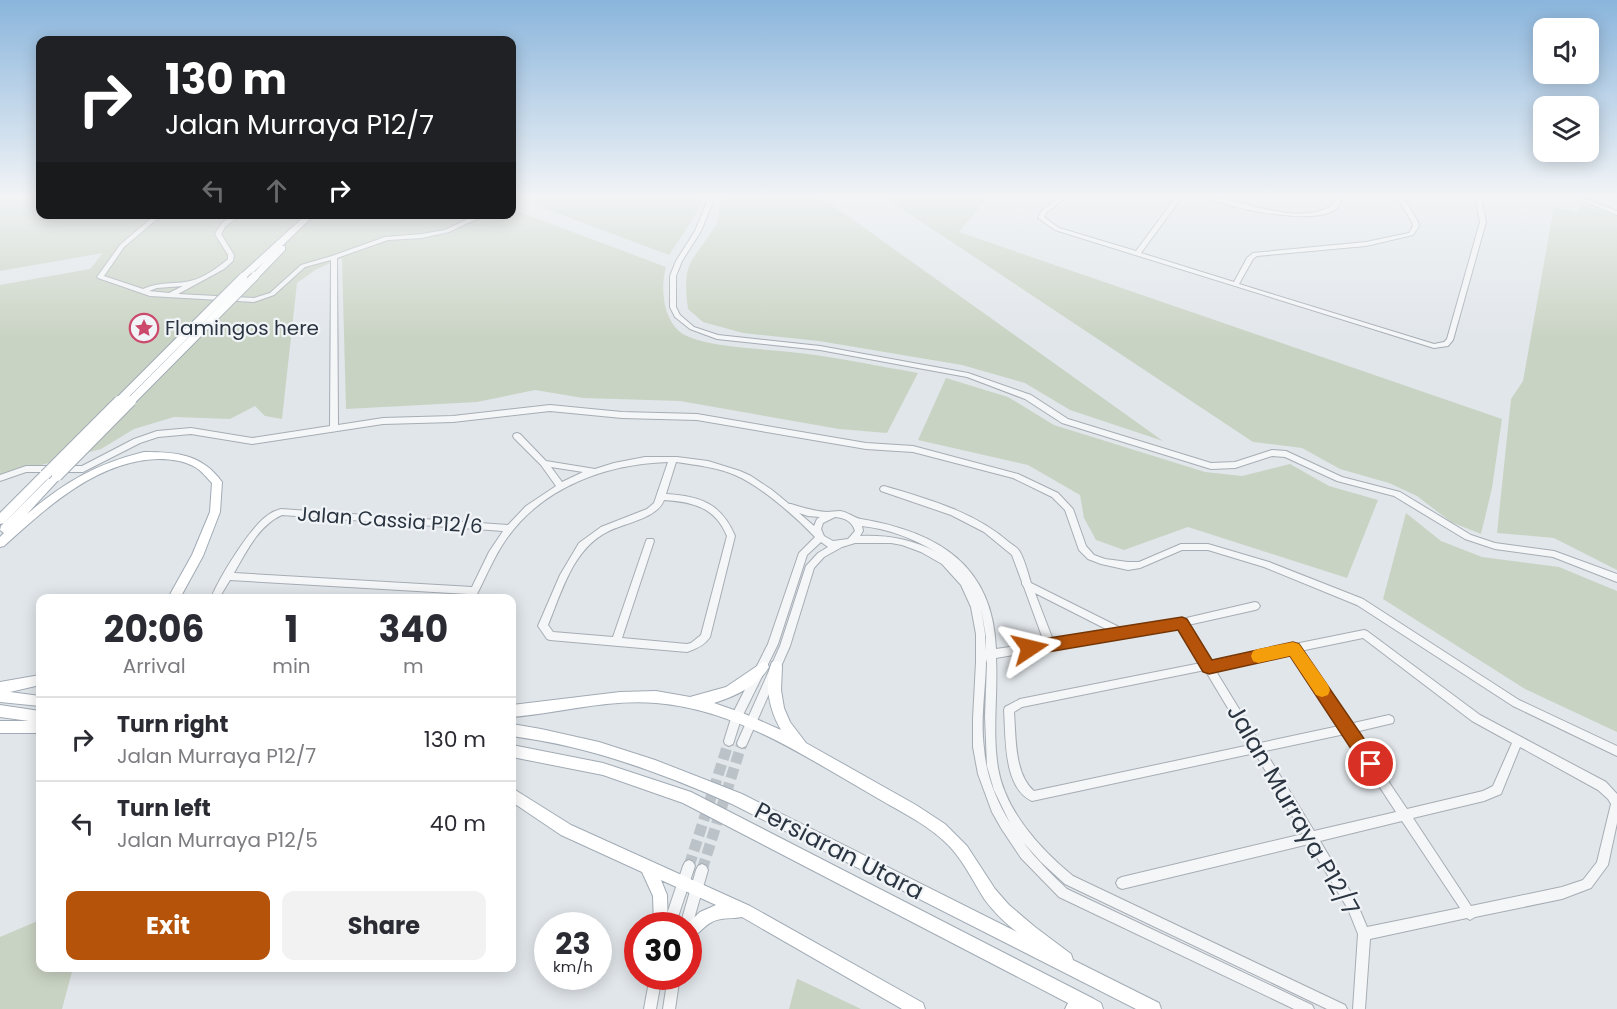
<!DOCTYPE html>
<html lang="en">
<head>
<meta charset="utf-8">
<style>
  :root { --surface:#fff; --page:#f2f2f3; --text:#2b2b33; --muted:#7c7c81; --line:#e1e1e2; --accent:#b45309 }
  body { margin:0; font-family:Poppins,sans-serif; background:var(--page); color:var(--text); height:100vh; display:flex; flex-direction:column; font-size:22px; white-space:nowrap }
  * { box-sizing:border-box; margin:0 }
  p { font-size:20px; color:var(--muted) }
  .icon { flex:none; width:33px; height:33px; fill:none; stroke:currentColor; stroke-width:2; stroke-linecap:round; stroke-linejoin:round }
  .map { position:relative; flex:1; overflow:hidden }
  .drawer { position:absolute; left:36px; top:594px; width:480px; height:378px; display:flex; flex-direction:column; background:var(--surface); border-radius:12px; box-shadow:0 3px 15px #0003 }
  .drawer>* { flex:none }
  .top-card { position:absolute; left:36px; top:36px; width:480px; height:183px; border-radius:12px; box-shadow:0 3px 15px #0003; background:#202124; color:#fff; overflow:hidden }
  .fabs { position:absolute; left:1533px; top:18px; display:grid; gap:12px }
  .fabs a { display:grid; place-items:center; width:66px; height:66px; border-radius:12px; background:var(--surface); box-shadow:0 3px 15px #0003; font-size:30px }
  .speed { position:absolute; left:534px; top:912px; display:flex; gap:12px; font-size:30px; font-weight:700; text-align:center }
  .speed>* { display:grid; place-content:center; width:78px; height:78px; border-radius:50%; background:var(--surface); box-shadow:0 3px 15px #0003; line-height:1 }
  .speed small { font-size:15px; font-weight:400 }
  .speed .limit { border:9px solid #d22; background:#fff; color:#111 }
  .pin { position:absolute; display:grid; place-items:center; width:51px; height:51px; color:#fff; margin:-26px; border:3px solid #fff; border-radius:50%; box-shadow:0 2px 6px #0007 }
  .me { position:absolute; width:66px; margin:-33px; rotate:80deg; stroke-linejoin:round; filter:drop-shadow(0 0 4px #0008) }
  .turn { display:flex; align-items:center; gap:21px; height:126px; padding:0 30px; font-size:27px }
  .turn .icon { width:78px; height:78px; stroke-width:2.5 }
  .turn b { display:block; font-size:42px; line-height:51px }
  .lanes { display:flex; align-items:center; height:57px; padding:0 30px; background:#0003; justify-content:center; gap:30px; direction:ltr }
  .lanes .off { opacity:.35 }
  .eta { display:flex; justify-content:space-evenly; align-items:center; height:102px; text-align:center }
  .eta b { font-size:36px; font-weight:700; line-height:42px }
  .button { display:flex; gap:12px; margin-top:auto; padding:12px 30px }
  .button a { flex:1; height:69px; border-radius:12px; background:var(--accent); color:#fff; font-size:24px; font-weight:700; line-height:69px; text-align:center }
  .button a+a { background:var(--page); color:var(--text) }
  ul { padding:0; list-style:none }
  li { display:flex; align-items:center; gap:18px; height:84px; padding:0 30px; border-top:2px solid var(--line) }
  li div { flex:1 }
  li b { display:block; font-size:22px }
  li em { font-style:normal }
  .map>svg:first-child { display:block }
  .green { fill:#c9d3c3 }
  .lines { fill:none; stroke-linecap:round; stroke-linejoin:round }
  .minor-tunnel { stroke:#bcc3c8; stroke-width:11; stroke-dasharray:11 5; stroke-linecap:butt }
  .minor-casing { stroke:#a6adb4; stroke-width:2 }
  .major-casing { stroke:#a1abb5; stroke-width:2 }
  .minor { fill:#f4f6f8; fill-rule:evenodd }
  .major { fill:#fff; fill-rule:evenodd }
  .major-bridge-far1-casing { stroke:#a1abb5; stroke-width:10; stroke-linecap:butt }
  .major-bridge-casing { stroke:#a1abb5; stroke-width:12; stroke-linecap:butt }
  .major-bridge-far1 { stroke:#fff; stroke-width:8 }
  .major-bridge { stroke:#fff; stroke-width:10 }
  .route { fill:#b45309; stroke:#753606; stroke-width:1.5 }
  .slow { fill:#f59e0b }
  .labels { text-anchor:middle; stroke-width:4.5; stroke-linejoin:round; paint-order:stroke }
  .poi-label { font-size:20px; fill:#2a3541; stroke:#f1f4f7; text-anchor:start }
  .street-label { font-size:20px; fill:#2a3541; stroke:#f1f4f7 }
  .near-street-label { font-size:24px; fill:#2a3541; stroke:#f1f4f7 }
</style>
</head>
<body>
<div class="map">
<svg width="1617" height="1009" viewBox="0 0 1617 1009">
  <rect width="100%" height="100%" fill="#e1e6ea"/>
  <!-- green -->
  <path class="green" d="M0 197H40V214H512V209L666 267C660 288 663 321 683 334 706 348 772 349 800 353 840 358 879 366 918 373L887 433 839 429 680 401 583 398 535 390 477 402 346 409 342 258 315 270 297 283 282 419 265 416 255 406 230 419 174 417 134 429 101 449 0 476V285L90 269 103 253 0 271Z
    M512 197H703L693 219 669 255 517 198 512 203Z
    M723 197H821L1163 441 1070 410 1025 383 962 365 819 341 743 333 703 322 688 309C681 257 694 263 717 223 721 215 716 204 723 197Z
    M884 197H988L959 232 1502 419 1492 488 1481 534 1451 522 1417 496 1389 483 1340 469 1302 448 1253 442Z
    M1581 204 1617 216V570L1554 538 1497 533 1511 399 1523 381 1554 207 1577 212Z
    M946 378 1008 397 1054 425 1205 472 1242 476 1290 464 1329 486 1378 500 1347 578 1188 527 1124 550 1096 540 1084 518 1080 495 1028 465 918 440Z
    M1406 513 1441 541 1482 557 1559 567 1617 591V732L1525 689 1383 599Z
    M40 920V968H73L62 1009H0V937Z
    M797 979H798L861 1009H789Z"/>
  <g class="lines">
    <!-- minor-tunnel -->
    <path class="minor-tunnel" d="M689 866 729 741
      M702 870 742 743"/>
    <!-- minor casing -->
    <g class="minor-casing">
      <path id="minor" d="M709 197H715L701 231 682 261 676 276V307L680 315 694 327 718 335 820 346 968 373 1031 395 1068 419 1211 463 1235 462 1272 450 1286 451 1342 477 1400 492 1471 535 1495 543 1554 551 1617 574V582L1553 557 1495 549 1465 539 1394 496 1337 481 1285 457 1272 456 1235 468 1211 469 1062 423 1025 399 967 377 820 350 717 339 690 329 675 317 670 307V276L676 261 695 231Z
        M1061 197H1067L1047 212 1044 217 1059 228 1136 251 1176 197H1182L1141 253 1234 282 1247 258 1253 253 1366 242 1409 233 1413 226 1412 222 1397 197H1403L1418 222 1419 226 1413 235 1366 246 1257 256 1253 259 1239 284 1434 344 1444 342 1447 339 1480 222 1475 197H1481L1486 222 1453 340 1448 346 1434 348 1055 230 1038 218 1042 210Z
        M1207 197C1218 196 1229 201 1240 203 1263 209 1307 221 1329 207 1333 205 1335 200 1338 197H1344C1341 200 1339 206 1336 209 1315 226 1229 209 1207 197Z
        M1573 197H1581L1617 211V215Z
        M156 214H163L124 247 104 276 143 289C161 281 172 285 190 281 202 279 219 267 228 259V255L215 234C220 224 229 214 241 214L225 227 221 234 234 255 233 261 224 269 178 294 254 298 270 293 301 265 332 256 385 237 422 234 445 230 478 214H487L449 232 422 238 388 240 337 258 338 425 383 418 453 416 550 405 622 412 697 414 866 443 913 446 1018 474 1058 493 1073 509 1086 546 1094 555 1105 559 1128 562H1139L1181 544H1208L1269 562 1363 599 1519 700 1617 746V756L1513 706 1357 605 1264 567 1208 550H1182L1140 568 1128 570 1101 564 1088 559 1079 550 1065 510 1052 497 1013 478 913 452 866 449 697 420 622 418 550 411 453 422 383 424 252 444 191 434 158 437 140 443 83 472H26L0 481V475L26 466H82L134 439 157 431 191 428 252 438 330 426 331 260 305 267 274 295 254 302 150 296 98 278 97 277 120 245ZM183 286 169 293 149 291 157 288Z
        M517 433 520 434 546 461 595 469 614 463 645 457H677L708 461 740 471 751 476 772 490 789 504H791C803 508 814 511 827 512 831 512 835 511 840 511 848 512 854 518 861 519 938 532 993 565 996 649L1044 642 1024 587 1022 584V582L1012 555 984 532 951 515 881 491 880 489 881 487 884 486C928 499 975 512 1010 543 1013 545 1018 548 1020 552 1025 561 1028 573 1031 583L1123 629 1182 619 1255 602 1258 603 1260 606 1258 609 1255 610 1188 625 1210 661 1364 630 1367 631 1480 715 1606 782 1617 794V823L1608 865 1591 888 1562 899 1475 917 1470 920 1467 918 1370 939 1365 1009H1353L1358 934 1348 909 1309 844 1122 889 1118 887 1116 883 1118 879 1122 877 1303 834 1255 753 1032 801C1003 788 1006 737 1004 710L1005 707 1020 699 1201 663 1180 627 996 658C998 694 992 732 998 768 1005 811 1041 850 1073 876L1345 1005 1347 1009H1327L1065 884 1041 862 1023 842C1036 859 1051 874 1067 889L1312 1005 1314 1009H1294L1059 897 1021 858 1001 828 992 812 978 774 973 747V719L976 662V634L971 607 961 585 942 564 921 552 902 545 891 543H855L842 547 824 557 814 568 790 646 746 746 742 748 738 746 737 743 780 646 806 566 818 553 828 547 821 542 807 555 778 644 741 719 733 744 729 746 725 744 724 741 732 715 768 644 799 553 815 537C796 517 761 486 735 475 716 467 696 465 676 462L666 494C700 496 721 503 735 536L710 637C705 645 696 649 687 652L550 640 547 639 538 626 560 575 579 543 601 527 647 509 654 503 668 462C607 464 544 486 507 538 494 556 485 579 475 598H467L468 594 230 580 219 598H211C219 578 250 527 268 515 272 512 277 510 281 509L508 525 526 506 556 486 541 465 514 438 513 436 514 434ZM551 467 583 472 562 482ZM664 500C693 502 715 507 727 536L701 635 691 643 687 644 622 638 654 541 653 539H647L646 541 613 637 553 632 548 625C562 591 573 548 609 531 625 523 658 518 664 500ZM799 513 808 516 820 517 817 519 814 526ZM282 515 503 531 489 552 472 587 234 573C246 552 259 525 282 515ZM835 517C845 518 852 521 855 531L848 539 833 541 824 536 821 529 823 523ZM862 526C888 529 913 538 936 552 912 539 887 535 860 536L863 531ZM1035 593 1110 631 1053 640ZM981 608 986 637V651L985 634ZM1363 638 1472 721 1512 743 1493 786 1483 791 1407 809 1355 732 1393 723 1394 720 1393 717 1389 715 1349 724 1300 651ZM1291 653 1339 726 1260 743 1214 668ZM986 659 987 663 985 716 987 766 994 790 1010 823C996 800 986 775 984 748 980 718 986 688 986 659ZM1205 670 1250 745 1034 791C1014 774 1016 736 1014 712L1022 707ZM1345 734 1396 812 1314 831 1265 751ZM1520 747 1598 790 1608 799 1611 804 1597 862 1583 880 1562 887 1471 906 1413 818 1484 801 1501 794ZM1402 821 1460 908 1367 927 1356 901 1320 841Z
        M689 860 693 862 695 866 675 926H663L683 866 685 862Z
        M702 864 706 866 708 870 692 926 688 931V926H680L696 870 698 866Z
        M650 976H662L656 1009H644Z
        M668 976H680L675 1009H663Z"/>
    </g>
    <!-- major casing -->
    <g class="major-casing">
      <path id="major" d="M307 214H315L282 246H285V250L258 278H252L251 276 264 262 246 279H240V275Z
        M144 452C176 452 202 454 222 482L220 512 203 556 180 598H168L192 555 210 512 212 483C207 478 202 471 195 467 185 461 171 459 159 459 98 460 47 507 4 546L0 547V537L4 533 0 530 1 526 53 473 57 472 62 476 27 514C65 482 96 464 144 452Z
        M45 471 49 472 50 475 49 478 4 523 0 524V513L41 472Z
        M776 661 780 662 782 666 781 690 784 708 790 722 806 743 916 805 945 824 967 846 995 889 1009 905 1035 927 1071 954 1073 960 1159 1003 1161 1009H1136L732 804C680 781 626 760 571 747 551 742 531 739 512 736V724L541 729 599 742 655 760 714 783 742 794 1017 932C1005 923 994 912 985 900 972 880 962 857 944 841 921 820 893 808 867 792 801 754 734 709 656 703 607 699 560 713 512 717V705L620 692 656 691 690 697 726 687 763 662 767 663 769 667C758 686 734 697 714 703L745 714 781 730C770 711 763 684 772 662Z
        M40 675V685L10 692 40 696V706L0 702V682Z
        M0 705 40 711V733H0V721H29L0 717Z
        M512 745 603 763 691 792 1094 999 1101 1003 1103 1009H1065L1068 1003 683 803 603 775 512 757Z
        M512 788 571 825 750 906 923 1003 925 1009H902L742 917C732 919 721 917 712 922 703 926 698 936 688 940V926H685L700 912 716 905 661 880 667 895 668 926H654L653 896 642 872 561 835 512 802Z"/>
    </g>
    <!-- minor -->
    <use href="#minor" class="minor"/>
    <!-- major -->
    <use href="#major" class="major"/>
    <!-- major-bridge-far1 casing -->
    <g class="major-bridge-far1-casing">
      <path id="major-bridge-far1" d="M118 402 243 277
        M130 402 255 276"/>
    </g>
    <!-- major-bridge casing -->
    <g class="major-bridge-casing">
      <path id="major-bridge" d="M45 475 119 401
        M57 476 131 401"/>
    </g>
    <!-- major-bridge-far1 -->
    <use href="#major-bridge-far1" class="major-bridge-far1"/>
    <!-- major-bridge -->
    <use href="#major-bridge" class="major-bridge"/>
  </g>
  <!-- sky -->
  <linearGradient id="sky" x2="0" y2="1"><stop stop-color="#8ab5dc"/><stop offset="0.58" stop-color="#f2f4f6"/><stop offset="1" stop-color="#f2f4f6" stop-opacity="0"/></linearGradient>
  <rect width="1617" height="338" fill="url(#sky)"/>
  <!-- route -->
  <path class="route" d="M1182 617 1187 619 1212 660 1293 642 1299 644 1378 759 1380 764 1378 770 1371 773 1365 770 1290 656 1209 674 1203 672 1178 630 1030 655 1025 653 1023 648 1025 643 1030 641Z"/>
  <!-- slow -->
  <path class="slow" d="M1293 642 1299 644 1328 685 1330 690 1328 695 1322 697 1316 695 1290 656 1258 663 1253 661 1251 656 1253 651 1258 649Z"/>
  <!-- icons -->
  <defs>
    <g id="sight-ring" transform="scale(1.5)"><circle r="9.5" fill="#f1f4f7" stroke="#cb4a6b" stroke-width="1.5"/><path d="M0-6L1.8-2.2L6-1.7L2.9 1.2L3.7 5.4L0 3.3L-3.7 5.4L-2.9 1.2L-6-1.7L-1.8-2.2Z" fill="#cb4a6b"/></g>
  </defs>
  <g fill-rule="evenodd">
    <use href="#sight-ring" x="144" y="328"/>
  </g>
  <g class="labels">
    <!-- poi labels -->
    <g class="poi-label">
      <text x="165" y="335">Flamingos here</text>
    </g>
    <!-- street labels -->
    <g class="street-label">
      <text transform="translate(390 520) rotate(4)" y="7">Jalan Cassia P12/6</text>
    </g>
    <!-- near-street labels -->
    <g class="near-street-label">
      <text transform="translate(1293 810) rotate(60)" y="8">Jalan Murraya P12/7</text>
      <text transform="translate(839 851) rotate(27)" y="8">Persiaran Utara</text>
    </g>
  </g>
</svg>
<div class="fabs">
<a><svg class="icon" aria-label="sound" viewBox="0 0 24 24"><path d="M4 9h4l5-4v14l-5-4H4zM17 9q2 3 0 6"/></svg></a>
<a><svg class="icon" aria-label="layers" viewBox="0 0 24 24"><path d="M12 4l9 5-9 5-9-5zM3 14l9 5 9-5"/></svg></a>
</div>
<div class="speed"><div>23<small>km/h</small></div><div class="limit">30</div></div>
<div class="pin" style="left:1371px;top:764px;background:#d93025"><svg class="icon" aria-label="arrive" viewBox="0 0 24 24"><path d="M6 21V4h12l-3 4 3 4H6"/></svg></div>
<svg class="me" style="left:1030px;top:648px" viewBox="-20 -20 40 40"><path d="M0-17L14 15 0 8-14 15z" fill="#b45309" stroke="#fff" stroke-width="4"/></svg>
<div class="top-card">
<div class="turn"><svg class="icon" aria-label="right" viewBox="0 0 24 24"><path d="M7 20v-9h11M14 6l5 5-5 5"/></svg><div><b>130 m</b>Jalan Murraya P12/7</div></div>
<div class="lanes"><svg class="icon off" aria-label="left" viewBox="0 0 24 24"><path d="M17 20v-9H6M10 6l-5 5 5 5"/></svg><svg class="icon off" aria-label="ahead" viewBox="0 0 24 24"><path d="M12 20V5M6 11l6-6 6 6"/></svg><svg class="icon" aria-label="right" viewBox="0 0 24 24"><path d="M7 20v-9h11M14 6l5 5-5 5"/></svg></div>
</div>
<section class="drawer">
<div class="eta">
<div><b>20:06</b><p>Arrival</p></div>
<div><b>1</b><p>min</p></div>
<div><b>340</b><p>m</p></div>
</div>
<ul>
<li><svg class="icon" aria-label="right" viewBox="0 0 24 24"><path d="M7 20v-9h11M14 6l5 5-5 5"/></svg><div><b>Turn right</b><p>Jalan Murraya P12/7</p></div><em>130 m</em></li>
<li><svg class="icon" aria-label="left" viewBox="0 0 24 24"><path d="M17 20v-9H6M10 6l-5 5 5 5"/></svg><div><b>Turn left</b><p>Jalan Murraya P12/5</p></div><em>40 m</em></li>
</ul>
<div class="button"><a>Exit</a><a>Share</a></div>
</section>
</div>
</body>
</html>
